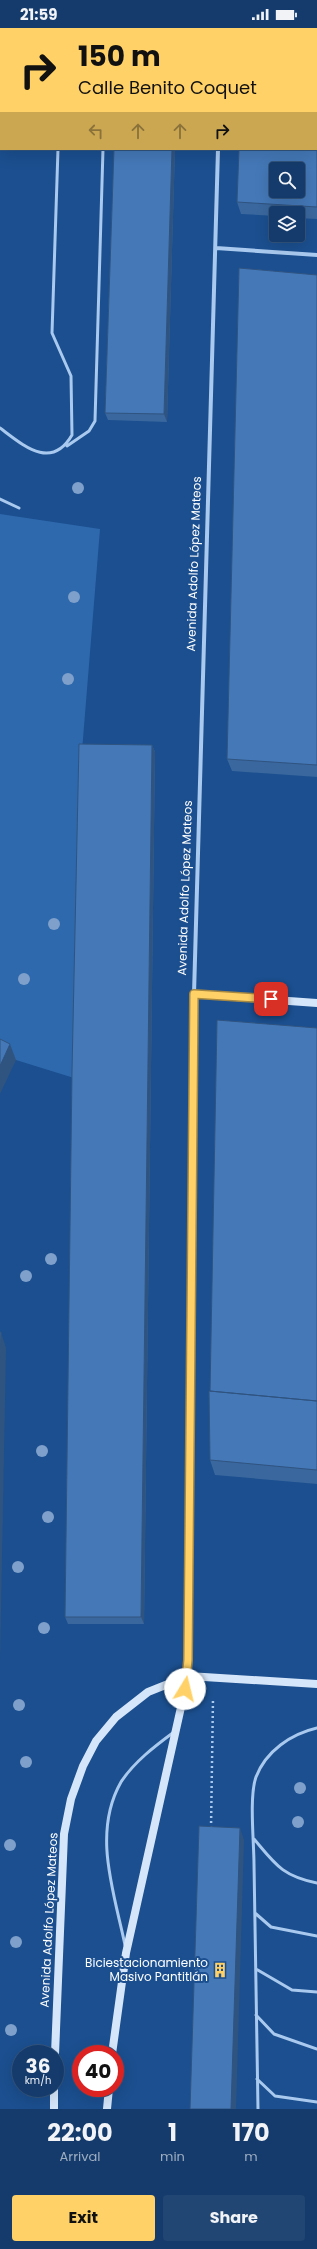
<!DOCTYPE html>
<html lang="en">
<head>
<meta charset="utf-8">
<style>
  :root { --surface:#143b6b; --page:#214673; --text:#f1f3f6; --muted:#9dadc1; --line:#33557e; --accent:#ffd166 }
  body { margin:0; font-family:Poppins,sans-serif; background:var(--page); color:var(--text); height:100vh; display:flex; flex-direction:column; font-size:15px; white-space:nowrap }
  * { box-sizing:border-box; margin:0 }
  p { font-size:13px; color:var(--muted) }
  .icon { flex:none; width:22px; height:22px; fill:none; stroke:currentColor; stroke-width:2; stroke-linecap:round; stroke-linejoin:round }
  .map { position:relative; height:2081px; overflow:hidden }
  .drawer { display:flex; flex-direction:column; background:var(--surface); flex:1 }
  .drawer>* { flex:none }
  .top-card { position:absolute; left:0px; top:0px; width:317px; height:122px; box-shadow:0 4px 16px #0002,0 0 0 1px var(--line); background:#ffd166; color:#111; overflow:hidden }
  .controls { position:absolute; left:269px; top:134px; display:grid; gap:8px }
  .controls a { display:grid; place-items:center; width:36px; height:36px; border-radius:4px; background:var(--surface); box-shadow:0 4px 16px #0002,0 0 0 1px var(--line); font-size:20px }
  .speed { position:absolute; left:12px; top:2017px; display:flex; gap:8px; font-size:20px; font-weight:700; text-align:center }
  .speed>* { display:grid; place-content:center; width:52px; height:52px; border-radius:50%; background:var(--surface); box-shadow:0 4px 16px #0002,0 0 0 1px var(--line); line-height:1 }
  .speed small { font-size:10px; font-weight:400 }
  .speed .limit { border:6px solid #d22; background:#fff; color:#111 }
  .pin { position:absolute; display:grid; place-items:center; width:34px; height:34px; color:#fff; margin:-17px; border-radius:8px; box-shadow:0 2px 6px #0006 }
  .me { position:absolute; width:44px; margin:-22px; rotate:9deg; stroke-linejoin:round; filter:drop-shadow(0 0 3px #0008) }
  .turn { display:flex; align-items:center; gap:14px; height:84px; padding:0 12px; font-size:18px }
  .turn .icon { width:52px; height:52px; stroke-width:2.5 }
  .turn b { display:block; font-size:28px; line-height:34px }
  .lanes { display:flex; align-items:center; height:38px; padding:0 12px; background:#0003; justify-content:center; gap:20px; direction:ltr }
  .lanes .off { opacity:.35 }
  .eta { display:flex; justify-content:space-evenly; align-items:center; height:68px; text-align:center }
  .eta b { font-size:24px; font-weight:700; line-height:28px }
  .action { display:flex; gap:8px; margin-top:auto; padding:8px 12px }
  .action a { flex:1; height:46px; border-radius:4px; background:var(--accent); color:#111; font-size:16px; font-weight:700; line-height:46px; text-align:center }
  .action a+a { background:var(--page); color:var(--text) }
  .status { display:flex; justify-content:space-between; align-items:center; height:28px; padding:0 20px; background:var(--surface); direction:ltr }
  .status svg { height:11px; fill:currentColor }
  .map>svg:first-child { display:block }
  .green { fill:#2e69ad }
  .lines { fill:none; stroke-linecap:round; stroke-linejoin:round }
  .path { stroke:#a9c9ee; stroke-width:2.5; stroke-dasharray:2 3; stroke-linecap:butt }
  .lane { stroke:#a9c9ee; stroke-width:3 }
  .street { stroke:#a9c9ee; stroke-width:4 }
  .secondary { stroke:#d6e6fa; stroke-width:8 }
  .tree { fill:#7ea0ca }
  .wall { fill:#3a679d }
  .shaded-wall { fill:#305480 }
  .building { fill:#4478b7; stroke:#305480; fill-rule:evenodd }
  .route-casing { stroke:#a68842; stroke-width:10 }
  .route { stroke:#ffd166; stroke-width:7 }
  .labels { text-anchor:middle; stroke-width:4; stroke-linejoin:round; paint-order:stroke }
  .street-label { font-size:12px; fill:#fff; stroke:#1b4f8f }
  .poi-label { font-size:12px; fill:#fff; stroke:#1b4f8f; text-anchor:end }
</style>
</head>
<body>
<div class="status"><b>21:59</b><svg viewBox="0 0 49 12"><path d="M0 12V9h3v3zM5 12V6h3v6zM10 12V3h3v9zM15 12V0h3v12zM26 1h20v11H26zM47 4h2v5h-2z"/></svg></div>
<div class="map">
<svg width="317" height="2081" viewBox="0 0 317 2081">
  <rect width="100%" height="100%" fill="#1b4f8f"/>
  <!-- green -->
  <path class="green" d="M0 486 100 501 82 723 74 1050 16 1032 0 1024Z"/>
  <g class="lines">
    <!-- path -->
    <path class="path" d="M211 1800 213 1670"/>
    <!-- lane -->
    <path class="lane" d="M108 1V0
      M0 400C23 417 51 443 72 407L71 348 52 305 58 121
      M67 418 89 403 95 393 103 121
      M0 471 19 480
      M254 1811C275 1836 282 1848 317 1855
      M255 1885 271 1899 317 1908
      M125 1917C114 1864 92 1805 121 1754 134 1734 155 1718 174 1704
      M256 1941 292 1962 317 1964
      M256 1987 274 2006 317 2021
      M257 2051 275 2068 317 2074
      M258 2081C257 1999 255 1918 254 1836 254 1815 249 1768 256 1749 266 1723 291 1706 317 1700"/>
    <!-- street -->
    <path class="street" d="M221 1V0
      M216 220 317 227
      M194 966 218 121"/>
    <!-- secondary -->
    <path class="secondary" d="M55 2026 64 1806 71 1771 83 1738 96 1713 116 1689 148 1664 188 1648 317 1656
      M112 2026 126 1925 188 1648 194 966 317 975
      M54 2081V2060
      M107 2081 109 2060"/>
  </g>
  <!-- trees -->
  <g class="tree">
    <circle cx="78" cy="460" r="6"/>
    <circle cx="74" cy="569" r="6"/>
    <circle cx="68" cy="651" r="6"/>
    <circle cx="54" cy="896" r="6"/>
    <circle cx="24" cy="951" r="6"/>
    <circle cx="51" cy="1231" r="6"/>
    <circle cx="26" cy="1248" r="6"/>
    <circle cx="42" cy="1423" r="6"/>
    <circle cx="48" cy="1489" r="6"/>
    <circle cx="18" cy="1539" r="6"/>
    <circle cx="44" cy="1600" r="6"/>
    <circle cx="19" cy="1677" r="6"/>
    <circle cx="26" cy="1734" r="6"/>
    <circle cx="300" cy="1760" r="6"/>
    <circle cx="298" cy="1794" r="6"/>
    <circle cx="10" cy="1817" r="6"/>
    <circle cx="16" cy="1914" r="6"/>
    <circle cx="11" cy="2002" r="6"/>
  </g>
  <!-- wall -->
  <path class="wall" d="M0 0 1 1V68H0Z
    M317 41V191L298 190V185H276V188L241 186 237 174Z
    M114 121H175L167 394 108 392 105 385Z
    M317 247V749L232 743 227 731Z
    M152 717 155 724 144 1596H68L65 1589Z
    M317 1000V1456L215 1447 210 1432V1363Z"/>
  <!-- shaded-wall -->
  <path class="shaded-wall" d="M85 0H91V1H85Z
    M172 121H175L167 394 164 386Z
    M152 717 155 724 144 1596 141 1589Z
    M10 1016 16 1032 0 1066V1038Z
    M1 1304 6 1320 0 1634V1330Z
    M240 1800 244 1812 236 2081H231Z"/>
  <!-- building -->
  <path class="building" d="M0 0H85V1H1V53H0Z
    M118 0H176V1H118Z
    M316 41H317V179L237 174 239 121H316ZM276 141H298V163H276Z
    M114 121H172L164 386 105 385Z
    M239 240 317 247V737L227 731Z
    M79 716 152 717 141 1589H65L72 1043Z
    M217 992 317 1000V1373L210 1363Z
    M0 1011 10 1016 0 1038Z
    M0 1304H1L0 1330Z
    M209 1363 317 1373V1442L210 1432Z
    M199 1798 240 1800 231 2081H190Z"/>
  <g class="lines">
    <!-- route casing -->
    <g class="route-casing">
      <path id="route" d="M185 1661 188 1632 194 966 271 971"/>
    </g>
    <!-- route -->
    <use href="#route" class="route"/>
  </g>
  <!-- icons -->
  <defs>
    <g id="building-bare" transform="scale(1.2)"><path d="M-4-6H4V6H1V3H-1V6H-4ZM-2.5-4.3h1.7v1.8h-1.7ZM.8-4.3h1.7v1.8H.8ZM-2.5-1h1.7V.8h-1.7ZM.8-1h1.7V.8H.8Z" fill="#ffd166" stroke="#1b4f8f" stroke-width="2.5" paint-order="stroke"/></g>
  </defs>
  <g fill-rule="evenodd">
    <use href="#building-bare" x="220" y="1942"/>
  </g>
  <g class="labels">
    <!-- street labels -->
    <g class="street-label">
      <text transform="translate(194 536) rotate(-88)" y="4">Avenida Adolfo López Mateos</text>
      <text transform="translate(185 860) rotate(-88)" y="4">Avenida Adolfo López Mateos</text>
      <text transform="translate(49 1892) rotate(-87)" y="4">Avenida Adolfo López Mateos</text>
    </g>
    <!-- poi labels -->
    <g class="poi-label">
      <text x="208" y="1939">Biciestacionamiento<tspan x="208" dy="14">Masivo Pantitlán</tspan></text>
    </g>
  </g>
</svg>
<div class="controls">
<a><svg class="icon" aria-label="search" viewBox="0 0 24 24"><circle cx="10" cy="10" r="6"/><path d="M15 15l6 6"/></svg></a>
<a><svg class="icon" aria-label="layers" viewBox="0 0 24 24"><path d="M12 4l9 5-9 5-9-5zM3 14l9 5 9-5"/></svg></a>
</div>
<div class="speed"><div>36<small>km/h</small></div><div class="limit">40</div></div>
<div class="pin" style="left:271px;top:971px;background:#d93025"><svg class="icon" aria-label="arrive" viewBox="0 0 24 24"><path d="M6 21V4h12l-3 4 3 4H6"/></svg></div>
<svg class="me" style="left:185px;top:1661px" viewBox="-20 -20 40 40"><circle r="19" fill="#fff"/><path d="M0-13L10 11 0 6-10 11z" fill="#ffd166"/></svg>
<div class="top-card">
<div class="turn"><svg class="icon" aria-label="right" viewBox="0 0 24 24"><path d="M7 20v-9h11M14 6l5 5-5 5"/></svg><div><b>150 m</b>Calle Benito Coquet</div></div>
<div class="lanes"><svg class="icon off" aria-label="left" viewBox="0 0 24 24"><path d="M17 20v-9H6M10 6l-5 5 5 5"/></svg><svg class="icon off" aria-label="ahead" viewBox="0 0 24 24"><path d="M12 20V5M6 11l6-6 6 6"/></svg><svg class="icon off" aria-label="ahead" viewBox="0 0 24 24"><path d="M12 20V5M6 11l6-6 6 6"/></svg><svg class="icon" aria-label="right" viewBox="0 0 24 24"><path d="M7 20v-9h11M14 6l5 5-5 5"/></svg></div>
</div>
</div>
<section class="drawer">
<div class="eta">
<div><b>22:00</b><p>Arrival</p></div>
<div><b>1</b><p>min</p></div>
<div><b>170</b><p>m</p></div>
</div>
<div class="action"><a>Exit</a><a>Share</a></div>
</section>
</body>
</html>
